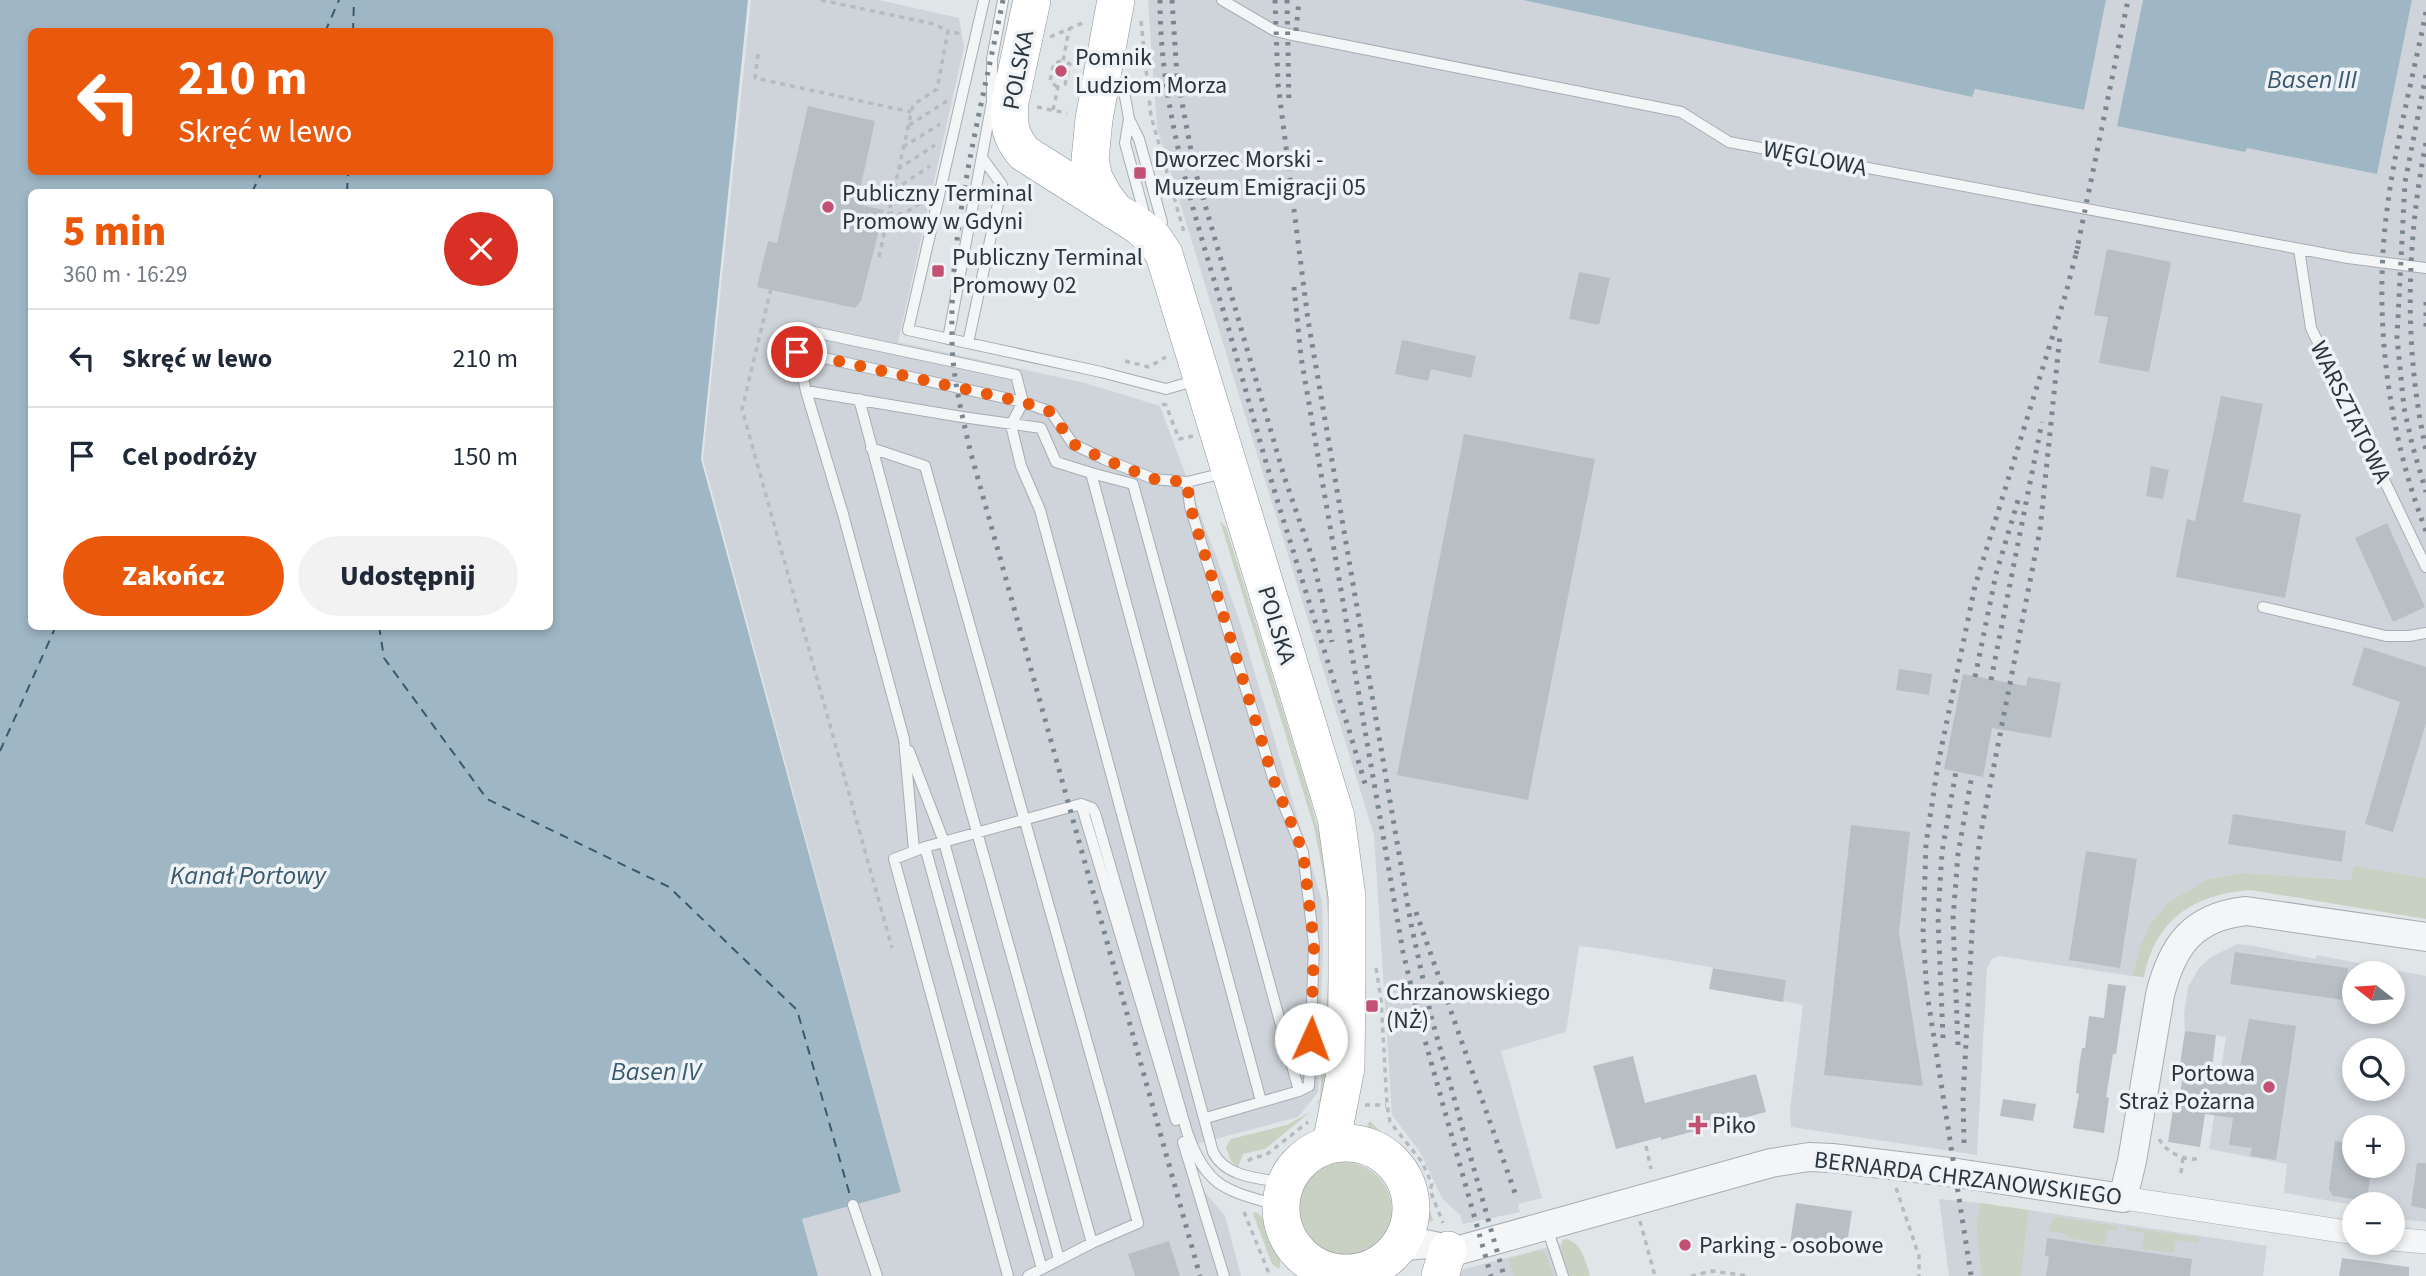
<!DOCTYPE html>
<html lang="pl">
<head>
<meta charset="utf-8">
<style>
  :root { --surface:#fff; --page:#f2f2f3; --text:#1f2937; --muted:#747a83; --line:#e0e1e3; --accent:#ea580c }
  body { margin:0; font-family:"Source Sans 3",sans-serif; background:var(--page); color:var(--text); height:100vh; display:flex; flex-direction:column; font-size:26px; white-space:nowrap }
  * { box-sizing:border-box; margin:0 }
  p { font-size:23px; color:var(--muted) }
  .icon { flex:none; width:38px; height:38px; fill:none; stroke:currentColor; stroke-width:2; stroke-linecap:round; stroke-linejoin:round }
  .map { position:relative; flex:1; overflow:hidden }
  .side { position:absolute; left:28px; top:189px; width:525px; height:441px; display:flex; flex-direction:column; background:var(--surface); border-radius:10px; box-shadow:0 4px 10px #0003 }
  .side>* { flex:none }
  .top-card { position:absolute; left:28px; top:28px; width:525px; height:147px; border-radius:10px; box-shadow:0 4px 10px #0003; background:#ea580c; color:#fff; overflow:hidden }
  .needle { width:46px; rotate:287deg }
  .controls { position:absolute; left:2342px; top:961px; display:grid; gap:14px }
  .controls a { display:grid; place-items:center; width:63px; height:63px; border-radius:50%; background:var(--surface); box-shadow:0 4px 10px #0003; font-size:35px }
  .pin { position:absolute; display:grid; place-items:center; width:60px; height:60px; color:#fff; margin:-30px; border:4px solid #fff; border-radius:50%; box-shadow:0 2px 7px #0007 }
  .me { position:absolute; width:77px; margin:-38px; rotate:2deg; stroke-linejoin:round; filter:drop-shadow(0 0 5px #0008) }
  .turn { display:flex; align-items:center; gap:24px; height:147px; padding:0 35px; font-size:32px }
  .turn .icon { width:91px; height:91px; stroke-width:2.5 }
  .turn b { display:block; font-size:49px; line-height:60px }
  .round { display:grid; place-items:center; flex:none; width:74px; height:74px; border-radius:37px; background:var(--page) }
  .headline { display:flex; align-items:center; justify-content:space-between; height:119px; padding:0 35px }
  h1 { font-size:42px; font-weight:800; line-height:52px; color:var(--accent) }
  .cta { display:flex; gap:14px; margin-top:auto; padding:14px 35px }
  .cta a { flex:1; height:80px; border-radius:42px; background:var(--accent); color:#fff; font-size:28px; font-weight:800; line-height:80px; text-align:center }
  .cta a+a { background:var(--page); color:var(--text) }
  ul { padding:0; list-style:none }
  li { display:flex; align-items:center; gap:21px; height:98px; padding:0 35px; border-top:2px solid var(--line) }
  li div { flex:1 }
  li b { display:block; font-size:26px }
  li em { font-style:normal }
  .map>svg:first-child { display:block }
  .built { fill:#cfd4da; fill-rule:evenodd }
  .green { fill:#c8d1c2 }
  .water { fill:#9fb7c5; fill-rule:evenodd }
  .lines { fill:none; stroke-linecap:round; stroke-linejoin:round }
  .ferry { stroke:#38596e; stroke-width:2; stroke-dasharray:9 7; stroke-linecap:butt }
  .building { fill:#b8bfc4 }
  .service-casing { stroke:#a6adb2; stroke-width:12 }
  .minor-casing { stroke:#a6adb2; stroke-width:24 }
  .tertiary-casing { stroke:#a6adb2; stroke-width:30 }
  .trunk-casing { stroke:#89949d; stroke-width:38 }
  .path { stroke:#b7bbc0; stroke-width:3.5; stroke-dasharray:5 5; stroke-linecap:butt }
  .service { stroke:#f3f5f7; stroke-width:10 }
  .minor { stroke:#f3f5f7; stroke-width:23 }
  .tertiary { stroke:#f3f5f7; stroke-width:28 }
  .trunk { stroke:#fff; stroke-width:37 }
  .rail { stroke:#7b8790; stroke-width:5; stroke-dasharray:3.5 7; stroke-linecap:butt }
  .route { stroke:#ea580c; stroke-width:12; stroke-dasharray:0 21.6 }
  .poi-dot { fill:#c25174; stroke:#f0f3f6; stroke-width:2.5 }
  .labels { text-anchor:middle; stroke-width:7; stroke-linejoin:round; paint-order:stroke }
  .poi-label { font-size:24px; fill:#2a353e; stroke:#f0f3f6; text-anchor:start }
  .street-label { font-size:24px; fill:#2a353e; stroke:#f0f3f6 }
  .water-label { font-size:26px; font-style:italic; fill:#38596e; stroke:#f0f3f6 }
</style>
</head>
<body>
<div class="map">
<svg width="2426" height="1276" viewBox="0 0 2426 1276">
  <rect width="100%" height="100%" fill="#e0e5e8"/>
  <!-- built -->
  <path class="built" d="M751 0H879L959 18 964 47 898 342 1085 383 1160 406 1238 616 1322 901 1323 947 1318 1092 1298 1117 1185 1147 1197 1182 1225 1216 1241 1276H818L802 1219 901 1191 703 459Z
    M1148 0H1523L1972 97 1975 89 2083 110 2106 0H2143L2119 117 2245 152 2246 147 2377 174 2412 0H2426V878L2355 867 2352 880 2241 873 2209 879 2140 947 2132 976 1999 956 1992 959 1987 968 1977 1155 1791 1127 1790 1110 1803 1005 1783 1001 1786 980 1605 949 1579 946 1566 1032 1501 1051 1542 1198 1518 1204 1520 1212 1463 1224 1460 1215 1442 1198 1420 1152 1392 1115 1374 835 1157 128Z
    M2237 944 2255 946 2315 959 2317 955 2426 976V1222L2392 1218V1204L2354 1205 2284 1193 2287 1164 2209 1149 2226 1037 2185 1031 2184 1014 2188 987 2199 968 2211 957ZM2354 973H2392V1012H2354ZM2354 1050H2392V1088H2354ZM2354 1127H2392V1166H2354Z
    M1939 1199 1981 1203 1976 1223 1981 1276H1949Z
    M2029 1210 2267 1246 2263 1276H2021Z
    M1568 1242 1586 1276H1458L1464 1269Z"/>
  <!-- green -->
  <path class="green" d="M1220 521 1226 527 1308 792C1317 826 1328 861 1331 896 1336 964 1330 1032 1327 1100L1316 1104 1320 1099C1324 1034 1332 967 1327 903 1325 877 1319 852 1314 827Z
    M2354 866 2426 878V919L2251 890C2194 894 2155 919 2144 977L2132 976 2140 947 2151 923 2171 901 2209 879 2241 873 2351 880Z
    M1310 1112 1265 1149 1243 1154 1238 1167 1231 1161 1226 1147 1231 1139 1287 1125Z
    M1370 1121C1389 1140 1411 1162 1422 1188 1427 1198 1429 1209 1433 1220L1431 1222C1418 1210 1418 1190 1410 1176 1402 1161 1393 1153 1380 1143 1374 1138 1373 1130 1367 1125Z
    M1294 1211a49 49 0 1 1 98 0a49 49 0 1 1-98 0Z
    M1981 1203 2029 1210 2021 1276H1981L1976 1223Z
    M1255 1212C1270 1218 1284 1255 1279 1269L1272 1264 1253 1214Z
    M2056 1217 2118 1226 2117 1230 2107 1229 2105 1244 2101 1245 2066 1237 2067 1234 2049 1231V1225Z
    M2126 1227 2199 1238 2198 1243 2176 1240 2174 1253 2142 1249 2144 1232 2126 1231Z
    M1566 1239C1582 1243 1586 1262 1590 1276H1570L1562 1255V1240Z
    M1540 1250 1546 1255 1554 1276H1514L1508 1259Z"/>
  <!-- water -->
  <path class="water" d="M0 0H748L701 459 901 1192 802 1219 818 1276H0ZM32 32H550V172H32ZM32 192H550V626H32Z
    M1523 0H2106L2084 110 1975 89 1972 97Z
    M2143 0H2412L2377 174 2247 148 2245 152 2117 126Z"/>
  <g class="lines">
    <!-- ferry -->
    <path class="ferry" d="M325 32 339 0
      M353 32 354 0
      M252 192 262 172
      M347 192 348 172
      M379 626 384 658 487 799 669 887 797 1010 851 1199
      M0 751 56 626"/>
  </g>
  <!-- building -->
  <path class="building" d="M808 106 875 121 857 204 884 210 861 301 855 308 757 287 768 241 777 243Z
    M2107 249 2171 262 2149 372 2099 363 2108 317 2094 315Z
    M1579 272 1610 278 1599 325 1569 319Z
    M1402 340 1476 356 1471 378 1431 369 1428 381 1395 374Z
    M2221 396 2263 404 2243 502 2301 514 2285 598 2176 577 2187 519 2195 521Z
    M1464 434 1595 459 1528 800 1397 775Z
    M2151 466 2169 470 2163 499 2146 496Z
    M2387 523 2425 607 2393 622 2355 538Z
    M2364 647 2426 667V723L2393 832 2365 824 2400 702 2352 685Z
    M1899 669 1932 674 1929 695 1896 690Z
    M1963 674 2026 686 2028 677 2061 683 2051 738 1992 728 1983 777 1944 769Z
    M2233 814 2346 831 2342 862 2228 844Z
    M1851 825 1910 832 1899 932 1923 1086 1824 1075Z
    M2086 851 2137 859 2120 968 2069 960Z
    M2235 952 2348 968 2344 1000 2230 984Z
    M1713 968 1786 980 1783 1002 1709 989Z
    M2108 984 2126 986 2116 1054H2113L2109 1079 2106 1097 2109 1098 2104 1133 2073 1128 2079 1094 2076 1093 2079 1067 2082 1048H2085L2089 1016 2104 1018Z
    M2249 1019 2296 1026 2276 1160 2250 1156 2252 1148 2229 1145 2233 1118 2205 1114 2200 1147 2168 1142 2173 1109H2177L2185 1065 2180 1064 2185 1031 2216 1035 2212 1068 2239 1072Z
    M1633 1056 1645 1103 1756 1074 1766 1112 1661 1140V1137L1616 1149 1593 1066Z
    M2003 1099 2036 1104 2033 1121 2000 1116Z
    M2335 1141 2354 1144V1166H2366L2364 1177 2370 1178 2367 1201 2333 1196 2329 1189Z
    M2417 1163H2426V1209L2411 1206Z
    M1796 1203 1852 1211 1846 1251 1790 1244Z
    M2047 1238 2192 1259 2190 1276H2046L2049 1257 2045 1256Z
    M1169 1241 1180 1276H1135L1128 1254Z
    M2342 1258 2409 1267V1276H2339Z"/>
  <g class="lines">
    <!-- service casing -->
    <g class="service-casing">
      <path id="service" d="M984 0 908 330 1101 372 1166 389 1198 380
        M1222 0 1275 31 1288 34 1681 112 1729 142 2348 258 2426 268
        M1107 80 1124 91 1129 119 1139 139 1162 222 1157 233
        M1129 119 1125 143 1143 209 1141 219
        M2299 249 2311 328 2426 567
        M948 339 992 102V59L1003 0
        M968 343 1002 185 983 159
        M797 352 800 329 1016 375 1023 402 1011 425 1021 466 1040 510 1213 1152C1226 1178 1260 1178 1285 1183
        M806 391 797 352 1023 402 1051 412 1073 444 1104 459 1154 479 1187 482 1224 473
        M859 399 935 682 1092 1243 1028 1276
        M871 448 925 466 1138 1223 1092 1243
        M1091 473 1133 484 1299 1091
        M1187 482 1190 506 1273 778 1303 852 1314 945 1309 1086 1299 1091 1206 1118
        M2263 607 2386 636H2409L2426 633
        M909 751 944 842 1059 1259
        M1081 804 1176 1120
        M925 847 1042 1269
        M914 850 904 739 843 514 806 391 962 417 1041 428 1056 462 1091 473 1261 1101
        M1183 1142 1224 1276
        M853 1205 877 1276
        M1547 1228 1563 1276
        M1008 1276 894 859 925 847 1081 804 1092 808 1095 813 1187 1132C1207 1189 1226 1190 1280 1206"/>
    </g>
    <!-- minor casing -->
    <g class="minor-casing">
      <path id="minor" d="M2123 1198 2354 1233
        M2392 1239 2426 1242"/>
    </g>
    <!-- tertiary casing -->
    <g class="tertiary-casing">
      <path id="tertiary" d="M1398 1247 1425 1244 1456 1251 1771 1163 1809 1157 1832 1158 1957 1173 2123 1198 2132 1161 2160 995C2172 946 2192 917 2246 911L2426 937"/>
    </g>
    <!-- trunk casing -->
    <g class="trunk-casing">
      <path id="trunk" d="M1032 0 1010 102C1008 123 1010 137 1024 153L1139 226 1154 239 1164 254 1336 817 1347 897V980L1346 1068 1331 1144
        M1115 211 1103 195 1094 178 1090 160 1094 119 1116 0
        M1281 1208a65 65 0 1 1 130 0a65 65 0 1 1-130 0Z
        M1440 1276 1448 1250"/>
    </g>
    <!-- path -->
    <path class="path" d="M821 0 934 24 948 31
      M1141 21 1151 116 1184 232
      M1050 37 1085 22
      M758 54 755 78 911 112
      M1057 87 1050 81 1054 63 1063 61
      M1037 107 1067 113
      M1053 110 1058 87 1065 84 1070 64 1063 61 1069 29
      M909 125 947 101
      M903 147 940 124
      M898 169 935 145
      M1016 189 1032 195
      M894 190 930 166
      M888 213 903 214 924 201
      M1009 220 1025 224
      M879 257 913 105 937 89 948 31 962 34
      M771 289 742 409 892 948
      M1125 361 1149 367 1166 357
      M1162 404 1166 405 1179 439 1193 436
      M1376 968 1381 999 1387 1105 1390 1122 1422 1162 1432 1184 1430 1190 1443 1223
      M1365 1105H1386
      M2159 1139C2167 1153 2185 1162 2201 1158
      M1646 1146 1651 1169
      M1248 1161 1252 1158 1266 1155 1308 1122
      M2181 1173 2183 1157
      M1896 1188 1919 1256V1276
      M1244 1212 1270 1276
      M1640 1221 1655 1276
      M1691 1276 1712 1271 1749 1276"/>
    <!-- service -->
    <use href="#service" class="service"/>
    <!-- minor -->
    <use href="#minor" class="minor"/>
    <!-- tertiary -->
    <use href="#tertiary" class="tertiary"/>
    <!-- trunk -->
    <use href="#trunk" class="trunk"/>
    <!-- rail -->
    <path class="rail" d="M1003 0C981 112 949 224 952 339 952 376 962 414 970 450L1200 1276
      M1160 0C1160 114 1197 222 1229 330 1249 402 1268 473 1291 544 1316 625 1342 705 1366 787
      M1172 0 1177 75 1194 167 1284 476 1313 560 1332 642
      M1275 0 1278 84 1308 320 1411 924 1431 1016 1504 1276
      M1287 0 1289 105
      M2426 12C2412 82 2392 157 2385 227 2375 330 2389 435 2426 531
      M1296 31 1299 0
      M2426 75 2405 182 2397 337 2404 408 2412 444 2426 492
      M2426 143C2406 243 2404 350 2426 450
      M2076 254 2128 0
      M1294 287 1301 357 1403 952 1419 1019 1491 1276
      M2426 302V333
      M1975 677 1996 574 2019 497
      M1991 680 2042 422
      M1416 912 1515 1193
      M1943 1038 1938 917 1942 852 1956 771
      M1958 1045 1953 919 1958 854 1972 775
      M1964 1143 1963 1098 1975 877 1980 837 2040 530 2060 335
      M1971 1275 1927 993 1923 935 1926 844 1938 764 1975 586 2066 293 2078 246"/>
  </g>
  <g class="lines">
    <!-- route -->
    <path class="route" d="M797 352 1023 402 1051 412 1073 444 1104 459 1154 479 1187 482 1190 506 1273 778 1303 852 1314 945 1311 1039"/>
  </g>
  <!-- markers -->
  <g class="poi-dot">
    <circle cx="1061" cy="71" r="7"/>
    <rect x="1133" y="166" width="14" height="14" rx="3.5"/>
    <circle cx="828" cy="207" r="7"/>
    <rect x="931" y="264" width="14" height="14" rx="3.5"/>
    <rect x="1365" y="999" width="14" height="14" rx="3.5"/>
    <circle cx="2269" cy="1087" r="7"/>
    <path d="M1694.5 1114.5h7v7h7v7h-7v7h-7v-7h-7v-7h7z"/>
    <circle cx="1685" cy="1245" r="7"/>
  </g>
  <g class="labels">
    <!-- poi labels -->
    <g class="poi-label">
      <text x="1075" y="65">Pomnik<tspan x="1075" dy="28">Ludziom Morza</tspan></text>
      <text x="1154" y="167">Dworzec Morski -<tspan x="1154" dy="28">Muzeum Emigracji 05</tspan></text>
      <text x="842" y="201">Publiczny Terminal<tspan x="842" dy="28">Promowy w Gdyni</tspan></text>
      <text x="952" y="265">Publiczny Terminal<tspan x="952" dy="28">Promowy 02</tspan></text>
      <text x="1386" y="1000">Chrzanowskiego<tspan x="1386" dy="28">(NŻ)</tspan></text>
      <text x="2255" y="1081" text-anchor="end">Portowa<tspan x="2255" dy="28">Straż Pożarna</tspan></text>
      <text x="1712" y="1133">Piko</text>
      <text x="1699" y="1253">Parking - osobowe</text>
    </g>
    <!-- street labels -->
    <g class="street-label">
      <text transform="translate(1018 70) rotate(-79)" y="8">POLSKA</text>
      <text transform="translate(1815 158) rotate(11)" y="8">WĘGLOWA</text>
      <text transform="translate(2351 412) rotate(64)" y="8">WARSZTATOWA</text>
      <text transform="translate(1277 625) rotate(73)" y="8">POLSKA</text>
      <text transform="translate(1968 1178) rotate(7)" y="8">BERNARDA CHRZANOWSKIEGO</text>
    </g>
    <!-- water labels -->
    <g class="water-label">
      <text x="2312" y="88">Basen III</text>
      <text x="248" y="884">Kanał Portowy</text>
      <text x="656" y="1080">Basen IV</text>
    </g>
  </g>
</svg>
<div class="controls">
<a><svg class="needle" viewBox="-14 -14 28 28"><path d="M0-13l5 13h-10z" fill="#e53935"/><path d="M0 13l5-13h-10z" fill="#747a83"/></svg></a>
<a><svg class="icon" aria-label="search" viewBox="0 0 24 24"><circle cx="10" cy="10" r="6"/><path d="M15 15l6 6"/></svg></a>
<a>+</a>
<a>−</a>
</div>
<div class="pin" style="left:797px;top:352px;background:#d93025"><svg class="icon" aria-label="arrive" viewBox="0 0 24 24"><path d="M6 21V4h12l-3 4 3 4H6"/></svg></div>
<svg class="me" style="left:1311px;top:1039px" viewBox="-20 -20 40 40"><circle r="19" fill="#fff"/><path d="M0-13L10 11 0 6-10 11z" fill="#ea580c"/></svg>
<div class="top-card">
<div class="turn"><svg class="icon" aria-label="left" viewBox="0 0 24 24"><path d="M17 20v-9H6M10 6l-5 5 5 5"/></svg><div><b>210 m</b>Skręć w lewo</div></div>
</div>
<section class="side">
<div class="headline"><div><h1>5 min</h1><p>360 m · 16:29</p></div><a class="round" style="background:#d93025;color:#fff"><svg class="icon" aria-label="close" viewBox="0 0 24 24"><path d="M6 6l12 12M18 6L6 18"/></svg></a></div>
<ul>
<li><svg class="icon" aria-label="left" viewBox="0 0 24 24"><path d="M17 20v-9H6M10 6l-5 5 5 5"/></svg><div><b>Skręć w lewo</b></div><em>210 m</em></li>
<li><svg class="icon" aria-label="arrive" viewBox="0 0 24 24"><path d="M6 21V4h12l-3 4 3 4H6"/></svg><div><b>Cel podróży</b></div><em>150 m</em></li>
</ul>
<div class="cta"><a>Zakończ</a><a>Udostępnij</a></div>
</section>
</div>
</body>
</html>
